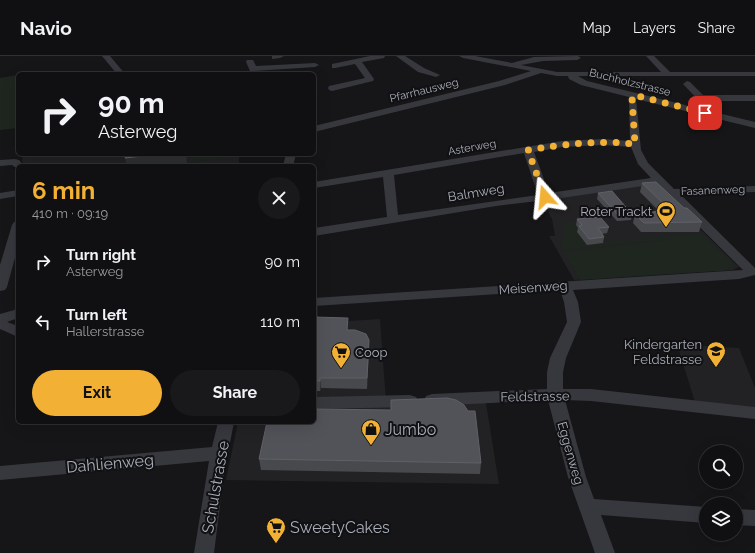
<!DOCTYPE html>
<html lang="en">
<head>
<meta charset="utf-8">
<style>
  :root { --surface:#101012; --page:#19191b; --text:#f1f3f6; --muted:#9c9d9f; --line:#303032; --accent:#f2b134 }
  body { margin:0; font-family:Raleway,sans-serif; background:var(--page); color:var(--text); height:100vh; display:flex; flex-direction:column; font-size:15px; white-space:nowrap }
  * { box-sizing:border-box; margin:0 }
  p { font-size:13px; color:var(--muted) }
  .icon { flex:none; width:22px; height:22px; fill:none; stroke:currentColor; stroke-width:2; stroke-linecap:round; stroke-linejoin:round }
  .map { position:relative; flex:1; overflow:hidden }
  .sheet { position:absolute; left:16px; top:108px; width:300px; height:260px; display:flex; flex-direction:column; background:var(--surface); border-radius:6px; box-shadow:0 4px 16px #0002,0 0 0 1px var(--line) }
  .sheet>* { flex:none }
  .banner { position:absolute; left:16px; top:16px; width:300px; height:84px; border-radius:6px; box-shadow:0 4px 16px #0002,0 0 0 1px var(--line); background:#101012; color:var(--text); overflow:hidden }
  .controls { position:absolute; left:699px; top:389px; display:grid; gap:8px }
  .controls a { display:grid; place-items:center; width:44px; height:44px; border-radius:50%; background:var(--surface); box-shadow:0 4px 16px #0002,0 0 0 1px var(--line); font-size:20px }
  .pin { position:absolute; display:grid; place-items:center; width:34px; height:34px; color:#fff; margin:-17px; border-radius:8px; box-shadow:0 2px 6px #0006 }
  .me { position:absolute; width:44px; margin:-22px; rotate:342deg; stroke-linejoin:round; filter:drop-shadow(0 0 3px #0008) }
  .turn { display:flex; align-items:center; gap:14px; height:84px; padding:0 16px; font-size:18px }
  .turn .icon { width:52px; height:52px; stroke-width:2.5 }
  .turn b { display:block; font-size:28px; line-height:34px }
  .round { display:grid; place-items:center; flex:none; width:42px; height:42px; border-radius:21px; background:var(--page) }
  .summary { display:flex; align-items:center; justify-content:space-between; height:68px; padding:0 16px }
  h1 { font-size:24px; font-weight:700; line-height:30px; color:var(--accent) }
  .cta { display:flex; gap:8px; margin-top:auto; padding:8px 16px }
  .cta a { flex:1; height:46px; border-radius:24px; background:var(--accent); color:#111; font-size:16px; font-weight:700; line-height:46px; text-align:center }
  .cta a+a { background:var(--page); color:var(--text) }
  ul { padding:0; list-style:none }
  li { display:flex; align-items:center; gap:12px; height:60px; padding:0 16px }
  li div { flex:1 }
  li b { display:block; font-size:15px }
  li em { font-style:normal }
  header { display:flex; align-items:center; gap:24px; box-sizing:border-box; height:56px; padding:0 20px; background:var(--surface); border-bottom:1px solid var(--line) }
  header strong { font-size:19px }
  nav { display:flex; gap:22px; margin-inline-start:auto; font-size:14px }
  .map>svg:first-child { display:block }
  .built { fill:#222225 }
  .green { fill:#1e261f }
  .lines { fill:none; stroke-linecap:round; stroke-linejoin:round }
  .minor { fill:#37383d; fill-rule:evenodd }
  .wall { fill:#47494d }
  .shaded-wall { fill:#2f3033 }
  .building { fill:#525359; stroke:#5f6168 }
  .route { stroke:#f2b134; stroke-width:7; stroke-dasharray:0 12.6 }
  .labels { text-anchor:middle; stroke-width:4; stroke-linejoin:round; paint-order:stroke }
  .far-street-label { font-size:11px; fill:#a8adb8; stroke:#111113 }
  .street-label { font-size:13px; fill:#a8adb8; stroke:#111113 }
  .poi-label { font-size:13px; fill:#a8adb8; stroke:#111113; text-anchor:end }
  .near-poi-label { font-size:16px; fill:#a8adb8; stroke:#111113; text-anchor:start }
  .near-street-label { font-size:16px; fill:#a8adb8; stroke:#111113 }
</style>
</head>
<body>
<header>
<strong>Navio</strong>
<nav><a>Map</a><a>Layers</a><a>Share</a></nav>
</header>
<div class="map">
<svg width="755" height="497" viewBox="0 0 755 497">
  <rect width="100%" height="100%" fill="#161618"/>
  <!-- built -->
  <path class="built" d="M23 98H239V110H24L22 105Z
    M653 127 739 211 733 214 574 224 549 180H555L552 163 541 144Z
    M314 250H318V267L380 263 386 346 485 341 499 428 226 424 238 366H314Z
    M677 288 739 292 755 332V352L695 346Z"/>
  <!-- green -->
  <path class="green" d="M18 19V72L0 74V22Z
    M187 98H237V101L187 106Z
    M592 163 601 170 609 179 603 180 602 183 605 186 701 177 737 211 728 212 730 214 580 224 564 196 673 183 671 182 563 194 561 190 564 178V171L566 166Z"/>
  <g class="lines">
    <!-- minor -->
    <path class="minor" d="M102 0H110L125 18H117Z
      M272 0H284L280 2 272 3Z
      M370 0H385L384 2 362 6 374 23 373 25 332 35 329 34 328 32 329 30 365 22 355 8 335 12H332V8Z
      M396 0H405L424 12 440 19 436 21 418 16Z
      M459 0H475L512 7 534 1 578 0 581 2 577 4 543 5 521 9 557 16H661L646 0H654L670 16H755V20H578L587 25 755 66V72L636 43 641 94 648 107 674 133 755 130V136L680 138 755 212V219L739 223 573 234 578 246 581 266 566 302 563 316V333H591L755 351V363L591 345 565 344 586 421 594 443 706 451V467L601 459 615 497H595L568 421 548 344 432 350 426 348 424 344 426 340 432 338 547 333V316L550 302 567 266 564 246 560 234 314 250V242L743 214 656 128 555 143 496 150 314 180V172L387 161 383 121 314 132V126L562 85 603 83 630 85 629 41 581 29 569 23 568 20H557L541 17 505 29 314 76V70L499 25 531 15 463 2ZM603 89 631 91 638 108 651 122 549 137 534 96 562 91ZM524 97 538 139 398 159 394 119Z
      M247 4H253L256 10 315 7 319 9 315 11 253 15H250L246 6Z
      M687 25 690 26 703 39H755V45H709L712 48 710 50H704L683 28Z
      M286 98H296L293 110H283Z
      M15 103 19 104 24 110H18V113L12 109 0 110V104Z
      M18 134V140L0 143V137Z
      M18 165V191L7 231 5 234 0 235V209L12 169 14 166Z
      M18 253V262L7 266 18 270V281L0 273V258Z
      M410 339 416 341 418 345 416 349 410 351 314 353V341Z
      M218 366H234L224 418 214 497H194L209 405 0 424V410L212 391Z
      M736 453 755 454V470L736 469Z"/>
  </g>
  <!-- wall -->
  <path class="wall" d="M642 127 684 152 702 166 699 176H641L633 167 635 158 659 155 640 136Z
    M598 137 632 158 631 164 617 165 597 143Z
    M577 163 609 171 607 177 602 178 604 181 603 187 587 189 577 176 578 172 576 169Z
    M314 261 349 274 369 294 367 333 321 332 320 335H314Z
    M391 344 481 407 480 418 261 414 259 403 391 354Z"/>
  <!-- shaded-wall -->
  <path class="shaded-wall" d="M161 98H186L187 107 155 110H127L125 102Z
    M369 284V294L367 333V322Z
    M320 322 321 332 320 335Z"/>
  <!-- building -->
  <path class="building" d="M126 98H161L125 102Z
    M656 126 684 152H687L702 166 644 167 635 158 670 154 642 127Z
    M612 135 632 158 618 159 598 137Z
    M600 161 609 171 598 172 604 181 589 183 579 170 582 169 577 163Z
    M314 261 348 262 347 274H355L366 278 369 284 367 322H320V325H314Z
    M447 342 456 344 464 349 468 355H475L481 407 259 403 267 366H314V353L391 354V344Z"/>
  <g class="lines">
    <!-- route -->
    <path class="route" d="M545 141 528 94C564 88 599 84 635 88L632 42 634 39 705 57"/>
  </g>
  <!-- icons -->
  <defs>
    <g id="stadium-pin" transform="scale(1)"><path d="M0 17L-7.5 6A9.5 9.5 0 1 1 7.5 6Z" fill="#f2b134" stroke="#111113"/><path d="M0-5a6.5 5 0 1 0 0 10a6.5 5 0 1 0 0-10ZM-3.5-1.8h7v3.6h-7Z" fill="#111"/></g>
    <g id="school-pin" transform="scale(1)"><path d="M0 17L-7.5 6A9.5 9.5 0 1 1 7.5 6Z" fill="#f2b134" stroke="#111113"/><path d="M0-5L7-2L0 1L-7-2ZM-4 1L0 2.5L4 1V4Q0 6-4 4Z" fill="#111"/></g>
    <g id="supermarket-pin" transform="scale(1)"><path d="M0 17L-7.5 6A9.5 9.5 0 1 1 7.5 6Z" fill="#f2b134" stroke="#111113"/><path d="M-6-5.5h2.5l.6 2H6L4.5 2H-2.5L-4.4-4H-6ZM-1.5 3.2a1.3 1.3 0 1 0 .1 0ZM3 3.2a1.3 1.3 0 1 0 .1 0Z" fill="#111"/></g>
    <g id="shop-pin" transform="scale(1)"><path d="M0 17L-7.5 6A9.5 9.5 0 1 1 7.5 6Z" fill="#f2b134" stroke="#111113"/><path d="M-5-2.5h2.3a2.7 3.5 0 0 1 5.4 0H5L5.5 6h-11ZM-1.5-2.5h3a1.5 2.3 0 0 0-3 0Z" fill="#111"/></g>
  </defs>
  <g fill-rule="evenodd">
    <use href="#stadium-pin" x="666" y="155"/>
    <use href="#school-pin" x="716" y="295"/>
    <use href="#supermarket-pin" x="341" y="296"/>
    <use href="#shop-pin" x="371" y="373"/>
    <use href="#supermarket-pin" x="276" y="471"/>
  </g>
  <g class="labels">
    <!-- far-street labels -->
    <g class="far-street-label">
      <text transform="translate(630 26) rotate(14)" y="4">Buchholzstrasse</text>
      <text transform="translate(424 34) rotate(-14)" y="4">Pfarrhausweg</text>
      <text transform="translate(472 91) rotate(-10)" y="4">Asterweg</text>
      <text transform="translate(713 134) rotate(-2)" y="4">Fasanenweg</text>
    </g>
    <!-- street labels -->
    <g class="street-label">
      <text transform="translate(476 136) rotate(-9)" y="5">Balmweg</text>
      <text transform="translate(533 231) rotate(-4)" y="5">Meisenweg</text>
      <text transform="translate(535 340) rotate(-1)" y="5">Feldstrasse</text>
      <text transform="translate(571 397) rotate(74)" y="5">Eggenweg</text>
    </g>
    <!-- poi labels -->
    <g class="poi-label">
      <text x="652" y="160">Roter Trackt</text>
      <text x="702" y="293">Kindergarten<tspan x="702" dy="15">Feldstrasse</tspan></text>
      <text x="355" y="301" text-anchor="start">Coop</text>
    </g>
    <!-- near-poi labels -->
    <g class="near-poi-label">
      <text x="385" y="379">Jumbo</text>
      <text x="290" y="477">SweetyCakes</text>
    </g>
    <!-- near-street labels -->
    <g class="near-street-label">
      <text transform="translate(110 407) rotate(-5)" y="6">Dahlienweg</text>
      <text transform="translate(215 431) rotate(-80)" y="6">Schulstrasse</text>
    </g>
  </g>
</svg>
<div class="controls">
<a><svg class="icon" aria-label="search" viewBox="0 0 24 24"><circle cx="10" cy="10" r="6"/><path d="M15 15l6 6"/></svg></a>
<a><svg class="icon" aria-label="layers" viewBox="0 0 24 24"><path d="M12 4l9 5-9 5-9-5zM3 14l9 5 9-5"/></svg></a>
</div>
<div class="pin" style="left:705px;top:57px;background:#d93025"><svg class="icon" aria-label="arrive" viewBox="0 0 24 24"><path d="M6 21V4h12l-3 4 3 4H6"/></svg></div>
<svg class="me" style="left:545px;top:141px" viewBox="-20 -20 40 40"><path d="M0-17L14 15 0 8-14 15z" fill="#f2b134" stroke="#fff" stroke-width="4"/></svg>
<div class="banner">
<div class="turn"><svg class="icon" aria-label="right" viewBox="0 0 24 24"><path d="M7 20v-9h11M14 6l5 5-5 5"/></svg><div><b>90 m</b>Asterweg</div></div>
</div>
<section class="sheet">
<div class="summary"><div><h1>6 min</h1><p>410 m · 09:19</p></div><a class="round"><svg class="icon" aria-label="close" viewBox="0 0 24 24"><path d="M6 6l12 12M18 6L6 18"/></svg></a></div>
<ul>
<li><svg class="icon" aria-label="right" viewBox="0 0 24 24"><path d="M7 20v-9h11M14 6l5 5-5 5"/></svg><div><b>Turn right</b><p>Asterweg</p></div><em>90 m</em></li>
<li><svg class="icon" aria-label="left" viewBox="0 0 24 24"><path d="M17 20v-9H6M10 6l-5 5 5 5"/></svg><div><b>Turn left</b><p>Hallerstrasse</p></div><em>110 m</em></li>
</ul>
<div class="cta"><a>Exit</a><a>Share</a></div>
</section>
</div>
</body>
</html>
